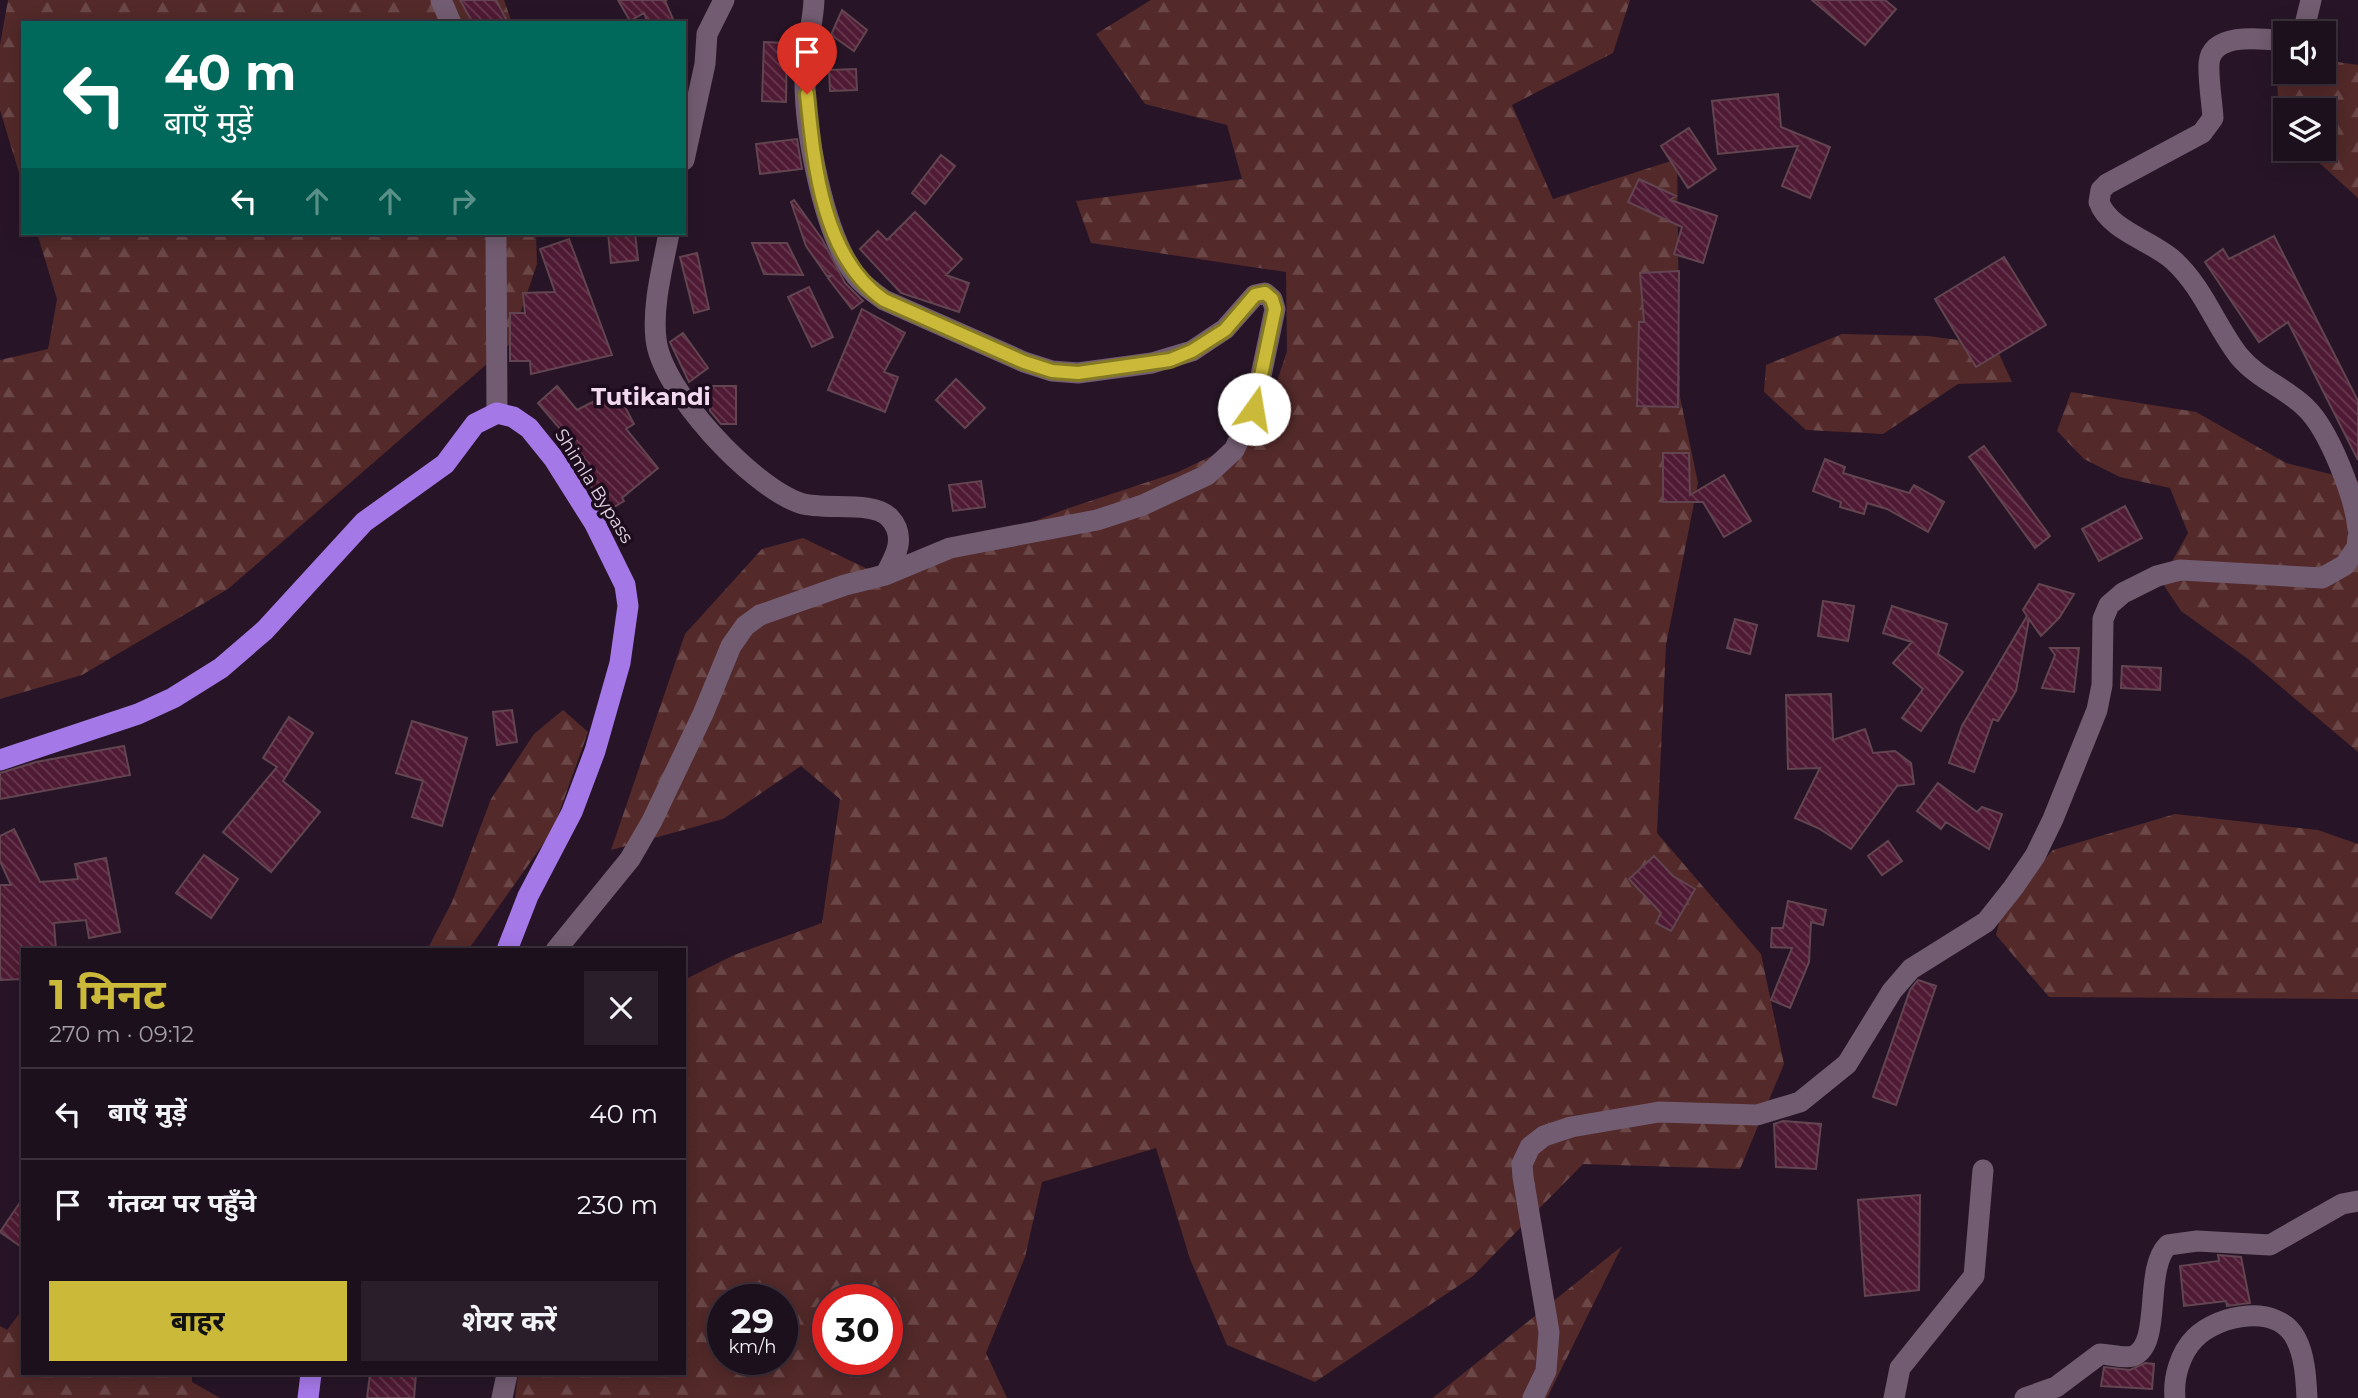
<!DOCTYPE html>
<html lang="hi">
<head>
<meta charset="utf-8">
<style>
  :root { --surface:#1d101d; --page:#2a1e2a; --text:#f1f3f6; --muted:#a09da4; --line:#3b303b; --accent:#cbba39 }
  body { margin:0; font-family:Montserrat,"Noto Sans Devanagari",sans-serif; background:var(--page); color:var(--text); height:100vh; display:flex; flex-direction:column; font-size:26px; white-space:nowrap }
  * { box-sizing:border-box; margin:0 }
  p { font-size:23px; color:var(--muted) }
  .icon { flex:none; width:38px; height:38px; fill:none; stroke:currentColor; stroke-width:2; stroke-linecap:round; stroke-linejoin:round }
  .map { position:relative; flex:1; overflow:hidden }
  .sheet { position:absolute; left:21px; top:948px; width:665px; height:427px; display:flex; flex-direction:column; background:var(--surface); border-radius:0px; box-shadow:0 4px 18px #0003,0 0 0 2px var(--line) }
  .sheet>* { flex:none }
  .hud { position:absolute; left:21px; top:21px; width:665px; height:214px; border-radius:0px; box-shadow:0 4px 18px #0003,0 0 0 2px var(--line); background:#00695c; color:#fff; overflow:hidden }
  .tools { position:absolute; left:2273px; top:21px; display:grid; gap:14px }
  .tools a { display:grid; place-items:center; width:63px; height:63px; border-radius:0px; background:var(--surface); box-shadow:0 4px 18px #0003,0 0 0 2px var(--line); font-size:35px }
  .speed { position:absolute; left:707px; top:1284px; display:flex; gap:14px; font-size:35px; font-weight:700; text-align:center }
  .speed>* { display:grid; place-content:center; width:91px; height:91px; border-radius:50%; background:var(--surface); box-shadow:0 4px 18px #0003,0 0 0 2px var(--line); line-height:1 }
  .speed small { font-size:18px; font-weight:400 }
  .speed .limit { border:10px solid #d22; background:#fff; color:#111 }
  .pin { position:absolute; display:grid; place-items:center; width:60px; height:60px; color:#fff; margin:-72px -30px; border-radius:50% 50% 50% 0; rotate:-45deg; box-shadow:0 0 7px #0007 }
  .pin .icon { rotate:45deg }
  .me { position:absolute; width:77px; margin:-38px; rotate:13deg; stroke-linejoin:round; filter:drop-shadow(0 0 5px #0008) }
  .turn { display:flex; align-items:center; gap:24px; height:147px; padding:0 28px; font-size:32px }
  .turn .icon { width:91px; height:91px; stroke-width:2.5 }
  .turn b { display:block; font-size:49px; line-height:60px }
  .lanes { display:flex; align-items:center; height:66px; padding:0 28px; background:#0003; justify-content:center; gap:35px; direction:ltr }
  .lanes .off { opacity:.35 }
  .round { display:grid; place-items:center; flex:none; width:74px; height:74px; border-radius:0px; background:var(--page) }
  .summary { display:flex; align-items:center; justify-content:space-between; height:119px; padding:0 28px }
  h1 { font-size:42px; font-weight:700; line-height:52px; color:var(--accent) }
  .primary-button { display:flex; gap:14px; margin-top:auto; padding:14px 28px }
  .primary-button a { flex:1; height:80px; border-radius:0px; background:var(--accent); color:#111; font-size:28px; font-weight:700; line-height:80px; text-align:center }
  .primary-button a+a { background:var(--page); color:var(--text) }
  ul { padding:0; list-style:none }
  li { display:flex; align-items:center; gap:21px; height:91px; padding:0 28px; border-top:2px solid var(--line) }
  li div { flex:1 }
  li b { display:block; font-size:26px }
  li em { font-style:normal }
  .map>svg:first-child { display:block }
  .forest { fill:url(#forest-firs); fill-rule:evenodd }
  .building { fill:url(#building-back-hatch); stroke:#624550; stroke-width:2 }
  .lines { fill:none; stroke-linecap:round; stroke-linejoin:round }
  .street { stroke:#725c71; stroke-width:21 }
  .highway { stroke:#a578e8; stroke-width:21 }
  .route-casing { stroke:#847925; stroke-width:18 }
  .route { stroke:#cbba39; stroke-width:12 }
  .labels { text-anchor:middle; stroke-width:7; stroke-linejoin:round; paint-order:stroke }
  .street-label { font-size:18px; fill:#e1d4e0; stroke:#1d0c1d }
  .district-label { font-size:24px; font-weight:bold; fill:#f2d9f1; stroke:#1d0c1d }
</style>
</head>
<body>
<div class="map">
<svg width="2358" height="1398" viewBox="0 0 2358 1398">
  <defs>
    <pattern id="forest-firs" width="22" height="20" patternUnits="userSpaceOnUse" patternTransform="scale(1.75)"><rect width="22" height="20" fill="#532929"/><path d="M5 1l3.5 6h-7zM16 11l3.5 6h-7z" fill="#6b4748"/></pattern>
    <pattern id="building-back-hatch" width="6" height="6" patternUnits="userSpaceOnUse" patternTransform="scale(1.75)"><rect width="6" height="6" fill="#4f1a33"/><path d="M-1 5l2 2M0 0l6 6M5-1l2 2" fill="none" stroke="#683a50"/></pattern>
  </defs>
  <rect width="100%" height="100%" fill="#271527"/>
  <!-- forest -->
  <path class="forest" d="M8 0H504L512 23H23V186L0 110V45Z
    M1151 0H1630L1613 53 1512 105 1553 199 1677 159 1680 397 1698 483 1666 645 1657 833 1761 954 1784 1064 1740 1169 1583 1164 1473 1276 1315 1382 1227 1345 1190 1259 1156 1148 1042 1182 1025 1257 986 1353 1007 1398H515L518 1374H684V980L734 955 822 923 840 799 801 766 723 819 611 850 685 634 762 549 803 538 876 573 962 549 1066 509 1178 472 1260 433 1287 351 1286 272 1091 243 1076 201 1242 179 1227 125 1145 104 1096 34ZM723 1300H782V1360H723ZM828 1300H887V1360H828Z
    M2275 53 2285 55 2286 72H2324V60L2358 65V198L2304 149H2324V110H2286L2285 131 2280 126Z
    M37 233H536L537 264 510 344 228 589 82 675 0 699V360L48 349 57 299Z
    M1842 334 1928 336 1995 345 2012 382 1958 384 1883 434 1806 430 1764 392 1766 365Z
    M2071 392 2196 412 2286 463 2358 481V752L2248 659 2181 611 2161 581 2188 533 2170 488 2120 477 2084 459 2057 431Z
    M563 710 588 732 553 830 468 950H427L452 902 491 799 534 734Z
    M2175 814 2318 830 2358 844V999L2049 997 1996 935 2004 902 2053 850Z
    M1622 1246 1547 1398H1433L1434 1397Z
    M23 1309V1374H192V1382L220 1398H0V1326L7 1330Z"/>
  <!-- building -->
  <path class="building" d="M460 0H496L508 23H473Z
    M618 0H667L665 1 673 19 665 23H648L644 13 630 21Z
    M1812 0H1885L1896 9 1865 45Z
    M842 10 867 30 854 51 831 35Z
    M764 42 787 43 786 102 762 101Z
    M856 69 857 90 830 91 829 70Z
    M1778 94 1781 127 1830 147 1810 198 1782 186 1798 146 1718 154 1712 101Z
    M1689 128 1716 169 1688 188 1661 146Z
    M797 139 802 169 760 174 756 144Z
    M941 155 955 166 925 204 912 193Z
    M1639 179 1676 196 1670 200 1717 216 1703 263 1674 254 1682 227 1628 202Z
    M794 200 822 239 845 283 863 301 852 309 828 278 831 276H827L806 246 791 202Z
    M915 212 962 259 946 275 969 283 959 312 901 293 860 249 878 231 887 240Z
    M608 233H635L638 260 611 263Z
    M2274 236 2358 401V460L2288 322 2259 342 2205 262 2223 249 2229 259Z
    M569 239 612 355 531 374 530 361H510V313H525L523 293 555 292 540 249Z
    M752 243H787L803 275 764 274Z
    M697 253 709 309 694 313 680 257Z
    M2004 257 2046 325 1976 367 1935 299Z
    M1679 271 1678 407 1637 406 1639 322H1644L1640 273Z
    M809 287 833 337 812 347 788 297Z
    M862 309 905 333 884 372 898 377 885 412 828 390Z
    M683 333 708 368 689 382 670 342Z
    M956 379 985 408 965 428 936 400Z
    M557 386 577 410 616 390 634 424 626 429 658 468 622 498 624 501 606 512 576 461 584 457 538 403Z
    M710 386H736V424H721L710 411Z
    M1984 446 2050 536 2035 548 1969 457Z
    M1663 453H1689L1690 495 1724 475 1751 521 1724 537 1703 502H1663Z
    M1825 459 1845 467 1843 473 1909 493 1914 485 1944 502 1928 532 1887 509 1867 503 1864 514 1840 507 1841 502 1813 491Z
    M981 481 985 507 953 511 949 485Z
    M2125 506 2142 538 2099 561 2082 529Z
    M2039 584 2074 594 2059 618 2041 636 2029 619 2016 691 1998 721 1993 719 1974 772 1949 763 1962 726 2027 616 2023 610Z
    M1823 601 1854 606 1848 641 1818 636Z
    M1892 606 1947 624 1938 654 1963 672 1921 731 1902 718 1923 689 1893 663 1912 642 1883 633Z
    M1735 619 1757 625 1750 654 1727 648Z
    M2050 648H2079L2074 692 2042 688 2055 655Z
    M2122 666 2161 668 2160 690 2121 688Z
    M1831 694 1833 740 1865 729 1873 753 1895 751 1911 763 1914 784 1897 786 1851 849 1818 828 1795 818 1820 768 1788 769 1786 695Z
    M512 710 517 742 497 745 493 712Z
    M289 717 313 733 283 781 320 812 271 872 223 832 277 767 263 758Z
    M412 721 467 738 442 826 412 817 423 781 396 773Z
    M124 746 130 775 0 799V773L36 762Z
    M1938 783 1977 812 1982 807 2002 814 1989 849 1946 822 1941 829 1917 811Z
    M14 829 40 882 78 879 75 864 106 858 120 932 89 938 86 920 54 923 56 950H23V979L0 980V885H11L0 861V836Z
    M1888 841 1902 861 1882 875 1868 856Z
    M204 855 238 879 211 918 176 893Z
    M1654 856 1673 876 1695 889 1671 931 1656 923 1661 913 1629 879Z
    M1788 901 1826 910 1823 925 1811 922 1809 962 1790 1008 1771 1000 1792 948 1771 947 1772 928H1783Z
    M1918 980 1936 986 1896 1105 1873 1097 1910 990Z
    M1783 1121 1821 1124 1816 1169 1776 1167 1774 1124Z
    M1920 1195 1919 1290 1865 1296 1858 1200Z
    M23 1198V1248L0 1232Z
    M2218 1255 2241 1257 2250 1303 2227 1306 2226 1301 2184 1306 2180 1266 2219 1261Z
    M2145 1363 2154 1364 2152 1389 2101 1386 2104 1367 2130 1370Z
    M370 1374H416L414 1398H367Z"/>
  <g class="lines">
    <!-- street -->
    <path class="street" d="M441 0 451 23
      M2303 33 2311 0
      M2286 41C2264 39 2212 31 2209 63 2208 80 2212 101 2213 118L2202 133 2107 184 2101 190 2099 202C2109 230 2152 241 2173 260 2203 287 2215 325 2239 356 2258 379 2286 388 2306 408 2329 430 2355 497 2358 529
      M684 160 705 64 707 34 724 0
      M496 233 497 413
      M669 233C663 266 652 305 656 339 661 390 752 487 800 503 824 511 872 500 889 517 907 536 896 556 885 575
      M556 950 630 859 652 821 703 714 731 646 745 626 760 615 845 585 885 575 950 548 1097 520 1143 505 1207 475 1234 450 1254 409 1275 309 1272 299 1265 293 1255 295 1225 329 1192 351 1152 363 1078 373 1052 371 1024 362 884 300C874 293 864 286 856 276 823 233 804 128 805 75 805 50 813 25 814 0
      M502 1398 507 1374
      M1533 1398 1546 1371 1549 1332 1523 1177 1522 1164 1530 1147 1544 1136 1571 1127 1659 1112 1757 1115 1800 1102 1847 1064 1892 991 1911 969 1986 922 2013 888 2035 856 2053 819 2097 710 2102 685 2103 619 2109 605 2123 593 2157 576 2180 570 2322 578 2345 565 2357 547 2358 537
      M1894 1398 1900 1368 1974 1276 1983 1170
      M2025 1398 2056 1387 2100 1354C2110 1354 2123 1359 2133 1356 2163 1345 2143 1269 2168 1245L2197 1241 2270 1245 2342 1204 2358 1201
      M2175 1398C2173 1378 2180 1353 2195 1338 2219 1314 2278 1303 2296 1339 2305 1356 2306 1379 2307 1398"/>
    <!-- highway -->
    <path class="highway" d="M0 760 138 714 173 698 221 668 265 630 364 522 445 464 475 424 497 413 513 417 529 428 554 459 595 524 625 585 628 606 620 663 595 751 572 812 528 896 507 950
      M308 1398 311 1374"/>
  </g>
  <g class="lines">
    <!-- route casing -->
    <g class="route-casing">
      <path id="route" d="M807 94C814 164 822 257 884 300L1024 362 1052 371 1078 373 1170 360 1192 351 1225 330 1255 295 1265 293 1272 299 1275 309 1254 409"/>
    </g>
    <!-- route -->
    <use href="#route" class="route"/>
  </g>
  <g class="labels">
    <!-- street labels -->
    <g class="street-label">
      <text transform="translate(594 486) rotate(58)" y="6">Shimla Bypass</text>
    </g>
    <!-- district labels -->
    <g class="district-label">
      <text x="651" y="405">Tutikandi</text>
    </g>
  </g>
</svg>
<div class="tools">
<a><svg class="icon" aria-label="sound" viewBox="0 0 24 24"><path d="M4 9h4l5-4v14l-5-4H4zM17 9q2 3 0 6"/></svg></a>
<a><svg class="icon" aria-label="layers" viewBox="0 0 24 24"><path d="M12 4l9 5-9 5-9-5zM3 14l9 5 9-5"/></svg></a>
</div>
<div class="speed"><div>29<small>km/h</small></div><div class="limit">30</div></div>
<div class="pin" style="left:807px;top:94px;background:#d93025"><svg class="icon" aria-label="arrive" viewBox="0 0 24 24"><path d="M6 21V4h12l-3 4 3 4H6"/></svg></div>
<svg class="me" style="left:1254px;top:409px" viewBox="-20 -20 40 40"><circle r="19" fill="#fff"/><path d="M0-13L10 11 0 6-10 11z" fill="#cbba39"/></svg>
<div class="hud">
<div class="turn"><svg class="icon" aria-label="left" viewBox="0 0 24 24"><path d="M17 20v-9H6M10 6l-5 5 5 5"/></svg><div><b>40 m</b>बाएँ मुड़ें</div></div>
<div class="lanes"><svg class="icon" aria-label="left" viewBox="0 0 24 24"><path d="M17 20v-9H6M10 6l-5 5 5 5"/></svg><svg class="icon off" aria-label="ahead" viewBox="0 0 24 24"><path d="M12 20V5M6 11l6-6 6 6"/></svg><svg class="icon off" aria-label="ahead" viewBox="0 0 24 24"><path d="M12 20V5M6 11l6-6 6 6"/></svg><svg class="icon off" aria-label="right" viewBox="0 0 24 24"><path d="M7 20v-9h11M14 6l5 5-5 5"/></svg></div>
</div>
<section class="sheet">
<div class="summary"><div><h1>1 मिनट</h1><p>270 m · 09:12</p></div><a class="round"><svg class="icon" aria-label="close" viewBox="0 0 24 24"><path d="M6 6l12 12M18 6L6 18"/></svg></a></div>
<ul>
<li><svg class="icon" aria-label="left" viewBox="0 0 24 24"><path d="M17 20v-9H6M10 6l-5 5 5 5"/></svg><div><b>बाएँ मुड़ें</b></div><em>40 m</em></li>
<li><svg class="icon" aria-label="arrive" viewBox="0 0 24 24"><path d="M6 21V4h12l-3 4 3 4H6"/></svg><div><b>गंतव्य पर पहुँचे</b></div><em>230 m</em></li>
</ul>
<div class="primary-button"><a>बाहर</a><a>शेयर करें</a></div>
</section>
</div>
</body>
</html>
